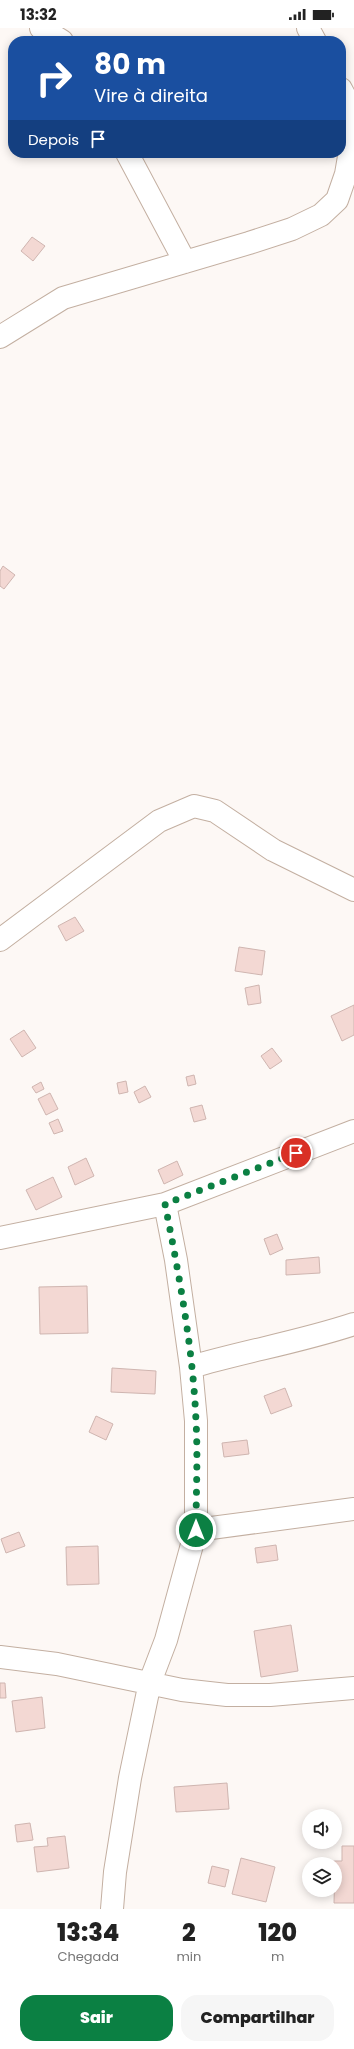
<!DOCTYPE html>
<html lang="pt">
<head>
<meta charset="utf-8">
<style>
  :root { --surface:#fff; --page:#f6f6f6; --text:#222; --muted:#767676; --accent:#0b8043 }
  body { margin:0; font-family:Poppins,sans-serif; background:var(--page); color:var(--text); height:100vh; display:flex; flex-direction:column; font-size:15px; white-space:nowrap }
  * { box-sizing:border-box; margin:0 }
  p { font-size:13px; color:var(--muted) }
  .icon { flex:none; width:22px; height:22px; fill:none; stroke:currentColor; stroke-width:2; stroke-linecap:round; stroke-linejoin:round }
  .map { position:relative; height:1881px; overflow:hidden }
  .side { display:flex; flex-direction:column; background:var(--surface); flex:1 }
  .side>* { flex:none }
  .guide { position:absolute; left:8px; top:8px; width:338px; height:122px; border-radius:16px; box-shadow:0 2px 10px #0003; background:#1a4fa0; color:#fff; overflow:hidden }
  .tools { position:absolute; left:302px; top:1781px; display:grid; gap:8px }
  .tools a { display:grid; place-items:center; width:40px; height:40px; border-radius:50%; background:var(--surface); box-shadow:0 2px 10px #0003; font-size:20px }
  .pin { position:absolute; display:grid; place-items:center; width:34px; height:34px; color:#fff; margin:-17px; border:2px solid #fff; border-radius:50%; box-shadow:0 1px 4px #0007 }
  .me { position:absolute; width:44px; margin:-22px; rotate:0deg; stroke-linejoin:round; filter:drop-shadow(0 0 3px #0008) }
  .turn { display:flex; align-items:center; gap:14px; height:84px; padding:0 20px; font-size:18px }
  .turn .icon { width:52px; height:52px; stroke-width:2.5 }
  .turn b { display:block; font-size:28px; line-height:34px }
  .then { display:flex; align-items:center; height:38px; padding:0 20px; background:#0003; gap:8px; font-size:15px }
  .eta { display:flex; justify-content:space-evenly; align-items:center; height:68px; text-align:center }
  .eta b { font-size:24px; font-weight:800; line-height:28px }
  .primary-button { display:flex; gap:8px; margin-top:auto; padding:8px 20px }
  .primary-button a { flex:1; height:46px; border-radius:16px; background:var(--accent); color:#fff; font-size:16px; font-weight:800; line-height:46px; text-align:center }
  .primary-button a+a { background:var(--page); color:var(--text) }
  .status { display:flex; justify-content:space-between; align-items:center; height:28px; padding:0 20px; background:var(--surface); direction:ltr }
  .status svg { height:11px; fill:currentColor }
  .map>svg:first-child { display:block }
  .building { fill:#f3d8d3; stroke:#cfb5b0 }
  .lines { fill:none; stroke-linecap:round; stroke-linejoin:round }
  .street-casing { stroke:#c3afa1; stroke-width:24 }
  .street { stroke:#fff; stroke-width:22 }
  .route { stroke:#0b8043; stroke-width:7; stroke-dasharray:0 12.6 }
</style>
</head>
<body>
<div class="status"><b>13:32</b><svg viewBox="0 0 49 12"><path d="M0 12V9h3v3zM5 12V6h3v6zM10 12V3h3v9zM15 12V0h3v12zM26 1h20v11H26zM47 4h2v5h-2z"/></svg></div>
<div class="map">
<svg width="354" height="1881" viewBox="0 0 354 1881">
  <rect width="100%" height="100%" fill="#fdf8f5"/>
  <!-- building -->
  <path class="building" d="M32 209 45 218 33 233 21 223Z
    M3 538 15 547 4 561 0 558V543Z
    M75 889 84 903 66 913 58 898Z
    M239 919 265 923 262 947 235 943Z
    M259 957 261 975 248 977 245 960Z
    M354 977V1007L342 1013 331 988Z
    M24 1002 36 1020 22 1029 10 1011Z
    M272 1020 282 1033 270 1041 261 1028Z
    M194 1047 196 1056 188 1058 186 1049Z
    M126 1053 128 1064 119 1066 117 1055Z
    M41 1054 44 1061 36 1065 32 1059Z
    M145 1058 151 1069 139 1075 134 1064Z
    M50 1065 58 1081 46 1087 38 1071Z
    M202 1077 206 1091 194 1094 190 1080Z
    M58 1091 63 1103 54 1106 49 1095Z
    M86 1130 94 1148 75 1157 68 1139Z
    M177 1133 183 1147 164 1156 158 1142Z
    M53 1149 62 1169 36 1182 26 1162Z
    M277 1206 283 1221 270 1227 264 1211Z
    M319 1229 320 1245 286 1247V1232Z
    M87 1258 88 1305 40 1306 39 1259Z
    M112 1340 156 1343 155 1366 111 1364Z
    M285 1360 292 1378 271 1386 264 1368Z
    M96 1388 113 1396 106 1412 89 1404Z
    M247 1412 249 1426 224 1429 222 1415Z
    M19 1504 25 1518 6 1525 1 1511Z
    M276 1517 278 1532 257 1535 255 1520Z
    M98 1518 99 1556 67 1557 66 1519Z
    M291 1597 298 1643 261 1649 254 1603Z
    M0 1655H5L6 1670H0Z
    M42 1669 45 1700 16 1704 12 1673Z
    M227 1755 229 1781 176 1784 174 1759Z
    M30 1795 33 1812 17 1814 15 1797Z
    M65 1808 69 1840 37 1844 34 1819 48 1818 47 1810Z
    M342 1818H354V1875H334L335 1836H332V1833H342Z
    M241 1830 275 1839 266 1874 232 1866Z
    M212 1838 229 1842 225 1859 208 1855Z"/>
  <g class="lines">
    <!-- street casing -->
    <g class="street-casing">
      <path id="street" d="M41 0 62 13
        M308 0 315 13
        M127 125 185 234
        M0 309 63 270 249 215 292 201 321 187 337 172 346 146 352 111 351 80 341 61
        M0 912 159 793 194 778 215 783 273 822 354 862
        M0 1210 165 1176 354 1103
        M191 1339C245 1323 300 1314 354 1296
        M196 1502 354 1481
        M0 1629 57 1636 182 1662 227 1667H270L354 1660
        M112 1881 115 1844 130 1750 150 1654 166 1612 196 1502V1393L191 1339 176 1232 165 1176"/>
    </g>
    <!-- street -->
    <use href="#street" class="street"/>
  </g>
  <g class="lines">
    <!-- route -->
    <path class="route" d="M196 1502C196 1466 198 1429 196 1393 193 1320 179 1247 165 1176L296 1125"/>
  </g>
</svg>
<div class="tools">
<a><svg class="icon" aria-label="sound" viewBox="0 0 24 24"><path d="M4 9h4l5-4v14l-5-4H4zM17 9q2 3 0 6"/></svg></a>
<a><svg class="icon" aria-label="layers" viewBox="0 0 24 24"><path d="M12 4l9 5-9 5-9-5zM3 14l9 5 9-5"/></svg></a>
</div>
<div class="pin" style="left:296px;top:1125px;background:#d93025"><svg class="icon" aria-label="arrive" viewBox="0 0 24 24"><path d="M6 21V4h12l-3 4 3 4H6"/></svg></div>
<svg class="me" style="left:196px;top:1502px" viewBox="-20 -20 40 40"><circle r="17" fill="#0b8043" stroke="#fff" stroke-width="3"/><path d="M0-11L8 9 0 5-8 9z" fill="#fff"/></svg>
<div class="guide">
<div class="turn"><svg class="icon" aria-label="right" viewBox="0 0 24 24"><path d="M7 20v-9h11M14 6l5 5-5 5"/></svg><div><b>80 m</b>Vire à direita</div></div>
<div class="then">Depois<svg class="icon" aria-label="arrive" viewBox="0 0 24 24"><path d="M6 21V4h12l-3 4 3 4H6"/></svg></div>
</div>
</div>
<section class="side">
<div class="eta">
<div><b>13:34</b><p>Chegada</p></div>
<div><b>2</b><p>min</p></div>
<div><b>120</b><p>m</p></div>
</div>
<div class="primary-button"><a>Sair</a><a>Compartilhar</a></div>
</section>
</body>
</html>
